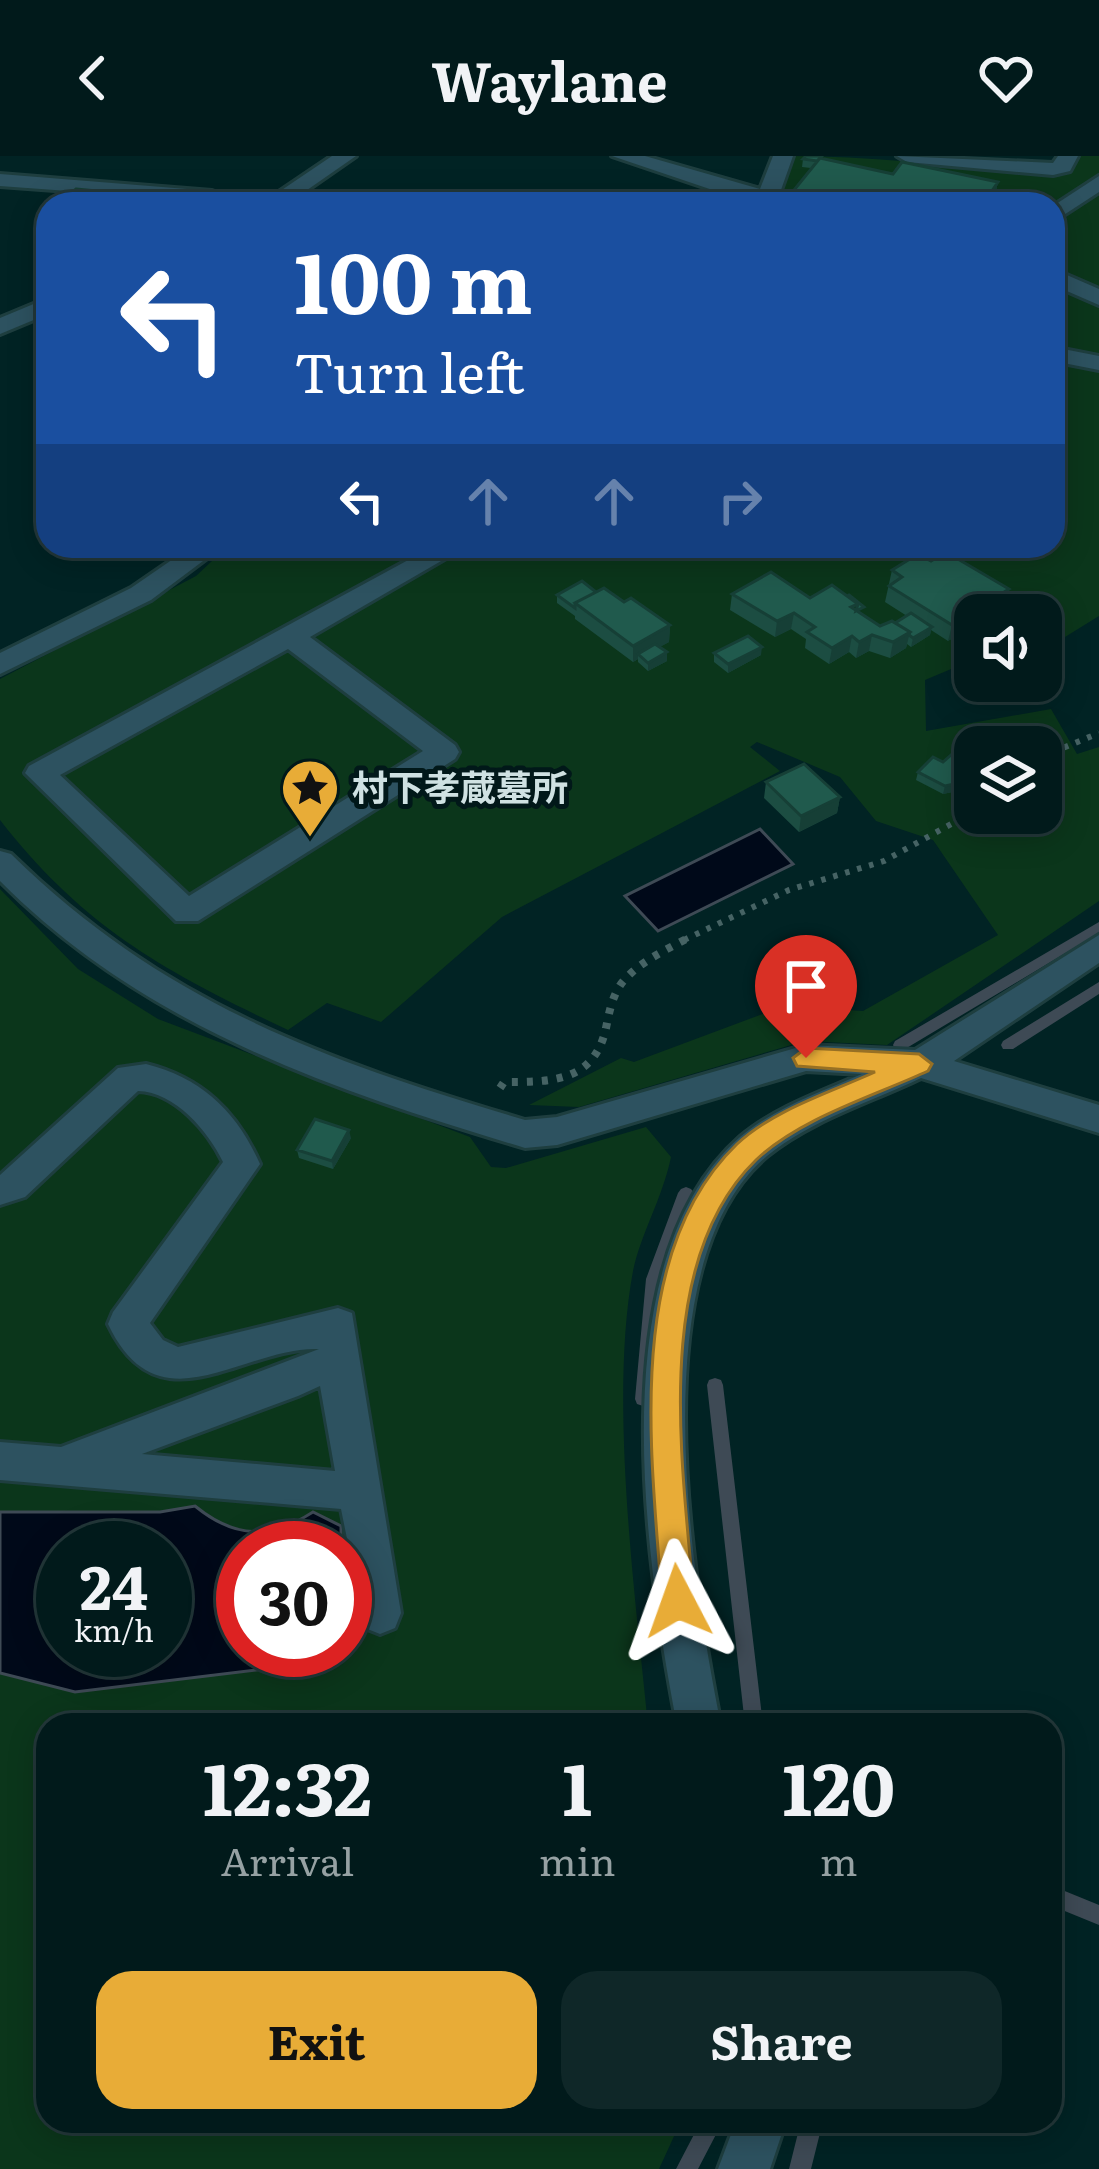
<!DOCTYPE html>
<html lang="en">
<head>
<meta charset="utf-8">
<style>
  :root { --surface:#011a1b; --page:#0f2728; --text:#f1f3f6; --muted:#96a1a3; --line:#23383a; --accent:#e8ac37 }
  body { margin:0; font-family:Literata,"Noto Sans JP",serif; background:var(--page); color:var(--text); height:100vh; display:flex; flex-direction:column; font-size:45px; white-space:nowrap }
  * { box-sizing:border-box; margin:0 }
  p { font-size:39px; color:var(--muted) }
  .icon { flex:none; width:66px; height:66px; fill:none; stroke:currentColor; stroke-width:2; stroke-linecap:round; stroke-linejoin:round }
  .map { position:relative; flex:1; overflow:hidden }
  .panel { position:absolute; left:36px; top:1557px; width:1026px; height:420px; display:flex; flex-direction:column; background:var(--surface); border-radius:36px; box-shadow:0 6px 30px #0003,0 0 0 3px var(--line) }
  .panel>* { flex:none }
  .guide { position:absolute; left:36px; top:36px; width:1029px; height:366px; border-radius:36px; box-shadow:0 6px 30px #0003,0 0 0 3px var(--line); background:#1a4fa0; color:#fff; overflow:hidden }
  .tools { position:absolute; left:954px; top:438px; display:grid; gap:24px }
  .tools a { display:grid; place-items:center; width:108px; height:108px; border-radius:24px; background:var(--surface); box-shadow:0 6px 30px #0003,0 0 0 3px var(--line); font-size:60px }
  .speed { position:absolute; left:36px; top:1365px; display:flex; gap:24px; font-size:60px; font-weight:700; text-align:center }
  .speed>* { display:grid; place-content:center; width:156px; height:156px; border-radius:50%; background:var(--surface); box-shadow:0 6px 30px #0003,0 0 0 3px var(--line); line-height:1 }
  .speed small { font-size:30px; font-weight:400 }
  .speed .limit { border:18px solid #d22; background:#fff; color:#111 }
  .pin { position:absolute; display:grid; place-items:center; width:102px; height:102px; color:#fff; margin:-123px -51px; border-radius:50% 50% 50% 0; rotate:-45deg; box-shadow:0 0 12px #0007 }
  .pin .icon { rotate:45deg }
  .me { position:absolute; width:132px; margin:-66px; rotate:356deg; stroke-linejoin:round; filter:drop-shadow(0 0 9px #0008) }
  .turn { display:flex; align-items:center; gap:42px; height:252px; padding:0 60px; font-size:54px }
  .turn .icon { width:156px; height:156px; stroke-width:2.5 }
  .turn b { display:block; font-size:84px; line-height:102px }
  .lanes { display:flex; align-items:center; height:114px; padding:0 60px; background:#0003; justify-content:center; gap:60px; direction:ltr }
  .lanes .off { opacity:.35 }
  .eta { display:flex; justify-content:space-evenly; align-items:center; height:204px; text-align:center }
  .eta b { font-size:72px; font-weight:700; line-height:84px }
  .primary-button { display:flex; gap:24px; margin-top:auto; padding:24px 60px }
  .primary-button a { flex:1; height:138px; border-radius:36px; background:var(--accent); color:#111; font-size:48px; font-weight:700; line-height:138px; text-align:center }
  .primary-button a+a { background:var(--page); color:var(--text) }
  header { display:flex; justify-content:space-between; align-items:center; height:156px; padding:0 60px; background:var(--surface); font-size:54px; font-weight:700 }
  .map>svg:first-child { display:block }
  .green { fill:#0b361b; fill-rule:evenodd }
  .water { fill:#000919; stroke:#3e4a55; stroke-width:3; fill-rule:evenodd }
  .lines { fill:none; stroke-linecap:round; stroke-linejoin:round }
  .stream { fill:#3e4a55; fill-rule:evenodd }
  .minor-casing { stroke:#1e3e3f; stroke-width:6 }
  .path-far1 { stroke:#466364; stroke-width:6; stroke-dasharray:4.5 8; stroke-linecap:butt }
  .path { stroke:#466364; stroke-width:8; stroke-dasharray:6 9; stroke-linecap:butt }
  .minor { fill:#2d5260; fill-rule:evenodd }
  .wall { fill:#1c4d42 }
  .shaded-wall { fill:#163f36 }
  .building { fill:#205a4d; stroke:#163f36; stroke-width:3 }
  .route { fill:#e8ac37; stroke:#977024; stroke-width:3 }
  .labels { text-anchor:middle; stroke-width:10; stroke-linejoin:round; paint-order:stroke }
  .poi-label { font-size:36px; font-weight:bold; fill:#cfe1e2; stroke:#011819; text-anchor:start }
</style>
</head>
<body>
<header><svg class="icon" aria-label="back" viewBox="0 0 24 24"><path d="M15 5l-7 7 7 7"/></svg>Waylane<svg class="icon" aria-label="heart" viewBox="0 0 24 24"><path d="M12 20l-8-8c-3-5 5-10 8-4 3-6 11-1 8 4z"/></svg></header>
<div class="map">
<svg width="1099" height="2013" viewBox="0 0 1099 2013">
  <rect width="100%" height="100%" fill="#012324"/>
  <!-- green -->
  <path class="green" d="M792 0C885 0 976 14 1069 17L1073 0H1099V460L1044 494 1041 459H975V503L925 524 926 575 1051 553 1077 598 1099 591V745L887 889 805 885 579 951 529 949 621 902 634 906 784 850 863 855 998 779 933 684 876 665 840 621 757 586 750 591 780 615 502 761 381 866 327 847 288 874C166 816 85 773 0 664V523L196 420 228 390H1053V48H773ZM975 591H1041V657H975Z
    M0 733 78 813 158 863 470 981 491 1011 506 1012 646 971 671 1001C663 1041 641 1077 633 1115 609 1244 635 1437 648 1569H48V1965H681L659 2013H0ZM63 1392H165V1494H63ZM243 1392H345V1494H243Z"/>
  <!-- water -->
  <path class="water" d="M760 673 793 708 658 775 625 740Z
    M195 1350C234 1382 270 1384 313 1356L341 1370V1392H243V1494H340L331 1505 75 1536 0 1517V1356H160ZM63 1392H165V1494H63Z"/>
  <g class="lines">
    <!-- stream -->
    <path class="stream" d="M1099 766V777L905 893H895L893 889 895 885Z
      M1099 826V838L1013 893H1003L1001 889 1003 885Z
      M686 1031 691 1033 694 1037 662 1123 651 1243 649 1248 643 1250 637 1248 635 1243 646 1123 678 1037 681 1033Z
      M715 1222 721 1224 723 1229 763 1569H745L707 1229 709 1224Z
      M1050 1729 1099 1749V1769L1050 1749Z
      M701 1965H723L698 2013H676Z
      M801 1965H823L811 2013H789Z"/>
    <!-- minor casing -->
    <g class="minor-casing">
      <path id="minor" d="M332 0H356L287 48H261Z
        M612 0H645L760 33 773 0H793L776 48H754Z
        M897 0 1053 7 1058 0H1078L1070 15 1053 19 907 6Z
        M0 18 212 35 246 48 0 30Z
        M1099 20V36L1053 66V50Z
        M1053 113 1099 133V149L1053 129Z
        M48 142V158L0 178V162Z
        M1053 191 1099 200V214L1053 205Z
        M192 390H223L151 444 0 518V497L131 432Z
        M434 390H467L310 481 455 589 459 596 455 603 198 765H176L25 617 29 610ZM288 493 423 595 189 740 60 619Z
        M0 695 11 698C164 848 324 904 525 964L557 961 806 889 915 894 1099 779V807L954 905 1099 949V977L921 922C871 946 811 964 767 1000 639 1108 692 1423 721 1569H677C646 1406 599 1105 740 981 774 952 821 936 862 918L806 915 557 989 525 992C332 934 145 871 0 725Z
        M146 908C202 922 237 956 260 1008L150 1167 163 1184 178 1191 338 1152 352 1157 401 1457 395 1472 380 1478 365 1472 341 1353 0 1324V1286L61 1291 319 1193C243 1190 159 1276 108 1168L113 1156 223 1006C208 975 175 936 138 935L25 1041 0 1049V1019L118 912ZM320 1230 335 1315 142 1298 298 1240Z
        M736 1965H786L770 2013H718Z"/>
    </g>
    <!-- path-far1 -->
    <path class="path-far1" d="M1041 601 1099 577
      M684 784 789 734 884 705 975 655"/>
    <!-- path -->
    <path class="path" d="M500 932 504 926C552 926 594 926 606 872 609 857 612 841 621 828 638 806 666 794 690 781"/>
    <!-- minor -->
    <use href="#minor" class="minor"/>
  </g>
  <!-- wall -->
  <path class="wall" d="M803 3H823L893 18 998 26 993 48H775L793 38 794 34 811 12 802 11Z
    M892 414 1005 449 989 459H975V468L948 485 931 474 930 479 911 491 907 488 906 492 890 502 869 495 856 502 849 496 829 508 805 492 806 483 791 473 775 481 730 454 732 438 810 442 863 459 880 470 895 467 907 460 885 446Z
    M596 436 624 446 670 469 669 486 659 491 667 496V505L648 515 638 506V503L633 506 575 463V460L557 447V439Z
    M714 497 761 499 728 517 714 506Z
    M975 600V625L962 634 943 638 916 624 918 616 943 606Z
    M766 626 840 641 837 657 799 676 764 642Z
    M351 982 333 1013 299 1002 297 994Z"/>
  <!-- shaded-wall -->
  <path class="shaded-wall" d="M998 26 993 48H983Z
    M1009 433 1005 449 989 459H975V468L948 485 952 469Z
    M794 457 791 473 775 481 777 465Z
    M670 469 669 486 642 501 638 498V503L633 506V490Z
    M932 471 930 479 911 491 913 482Z
    M910 476 906 492 890 502 893 486Z
    M872 479 869 495 856 502 859 486Z
    M852 480 849 496 829 508 832 492Z
    M762 491 761 499 728 517V508Z
    M667 496V505L648 515V507Z
    M975 618V625L962 634 943 638 945 630Z
    M840 641 837 657 799 676 801 660Z
    M349 974 351 982 333 1013 332 1005Z"/>
  <!-- building -->
  <path class="building" d="M806 0H822L817 5 803 3Z
    M820 2 893 18 902 6 998 26 983 48H856L794 34Z
    M76 33 97 35 92 38 79 35 70 45 64 43Z
    M79 35 133 46 130 48H67Z
    M783 36 795 39 788 48H775Z
    M946 396 1009 433 952 469 889 430 902 421 892 414 918 398 931 405Z
    M771 416 810 442 832 429 858 448 851 451 880 470 892 465 910 476 893 486 872 479 859 486 852 480 832 492 807 476 815 471 794 457 777 465 732 438Z
    M582 425 596 436 575 447V452L557 439Z
    M604 432 624 446 631 442 670 469 633 490 575 447Z
    M849 439 864 451 856 455 858 448 847 440Z
    M911 457 932 471 913 482 909 479 910 476 895 467Z
    M748 480 762 491 728 508 714 497Z
    M655 488 667 496 648 507 638 498Z
    M960 591 975 600V618L964 626 945 630 918 616 933 601 943 606Z
    M804 608 840 641 801 660 766 626Z
    M315 963 349 974 332 1005 297 994Z"/>
  <!-- route -->
  <path class="route" d="M806 892 919 898 932 908 928 915C874 940 800 962 756 1004 650 1107 683 1311 694 1445L689 1457 678 1461 667 1457 662 1445C652 1301 622 1099 737 988 773 954 831 936 875 916L797 910 793 902Z"/>
  <!-- icons -->
  <defs>
    <g id="sight-pin" transform="scale(3)"><path d="M0 17L-7.5 6A9.5 9.5 0 1 1 7.5 6Z" fill="#e8ac37" stroke="#011819"/><path d="M0-6L1.8-2.2L6-1.7L2.9 1.2L3.7 5.4L0 3.3L-3.7 5.4L-2.9 1.2L-6-1.7L-1.8-2.2Z" fill="#111"/></g>
  </defs>
  <g fill-rule="evenodd">
    <use href="#sight-pin" x="310" y="632"/>
  </g>
  <g class="labels">
    <!-- poi labels -->
    <g class="poi-label">
      <text x="352" y="645">村下孝蔵墓所</text>
    </g>
  </g>
</svg>
<div class="tools">
<a><svg class="icon" aria-label="sound" viewBox="0 0 24 24"><path d="M4 9h4l5-4v14l-5-4H4zM17 9q2 3 0 6"/></svg></a>
<a><svg class="icon" aria-label="layers" viewBox="0 0 24 24"><path d="M12 4l9 5-9 5-9-5zM3 14l9 5 9-5"/></svg></a>
</div>
<div class="speed"><div>24<small>km/h</small></div><div class="limit">30</div></div>
<div class="pin" style="left:806px;top:902px;background:#d93025"><svg class="icon" aria-label="arrive" viewBox="0 0 24 24"><path d="M6 21V4h12l-3 4 3 4H6"/></svg></div>
<svg class="me" style="left:678px;top:1445px" viewBox="-20 -20 40 40"><path d="M0-17L14 15 0 8-14 15z" fill="#e8ac37" stroke="#fff" stroke-width="4"/></svg>
<div class="guide">
<div class="turn"><svg class="icon" aria-label="left" viewBox="0 0 24 24"><path d="M17 20v-9H6M10 6l-5 5 5 5"/></svg><div><b>100 m</b>Turn left</div></div>
<div class="lanes"><svg class="icon" aria-label="left" viewBox="0 0 24 24"><path d="M17 20v-9H6M10 6l-5 5 5 5"/></svg><svg class="icon off" aria-label="ahead" viewBox="0 0 24 24"><path d="M12 20V5M6 11l6-6 6 6"/></svg><svg class="icon off" aria-label="ahead" viewBox="0 0 24 24"><path d="M12 20V5M6 11l6-6 6 6"/></svg><svg class="icon off" aria-label="right" viewBox="0 0 24 24"><path d="M7 20v-9h11M14 6l5 5-5 5"/></svg></div>
</div>
<section class="panel">
<div class="eta">
<div><b>12:32</b><p>Arrival</p></div>
<div><b>1</b><p>min</p></div>
<div><b>120</b><p>m</p></div>
</div>
<div class="primary-button"><a>Exit</a><a>Share</a></div>
</section>
</div>
</body>
</html>
